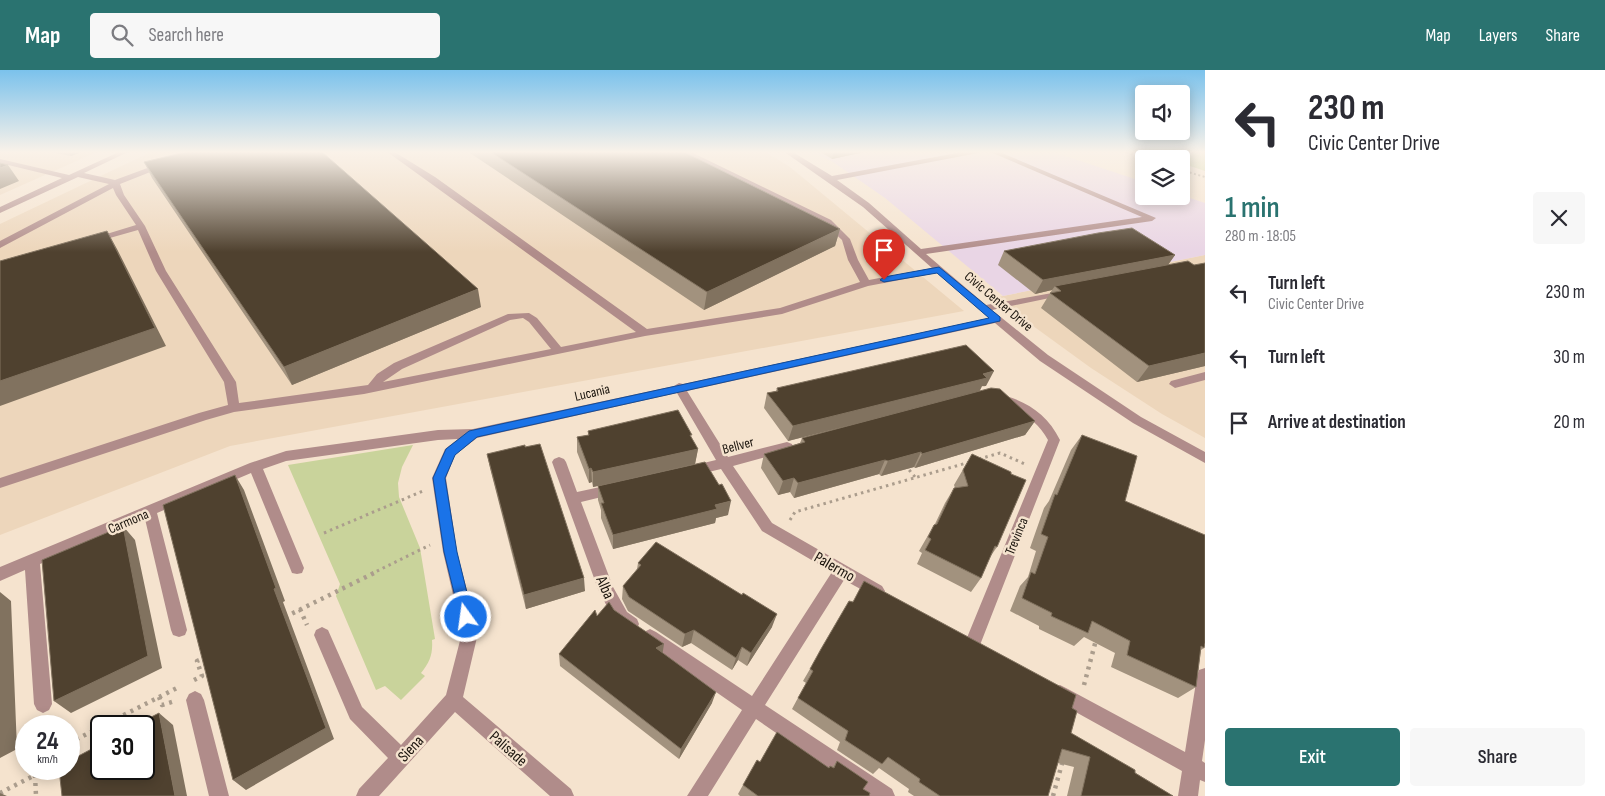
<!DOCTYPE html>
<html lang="en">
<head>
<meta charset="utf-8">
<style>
  :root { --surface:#fff; --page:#f7f7f7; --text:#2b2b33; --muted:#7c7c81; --accent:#2a7370 }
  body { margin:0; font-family:"Sofia Sans Condensed",sans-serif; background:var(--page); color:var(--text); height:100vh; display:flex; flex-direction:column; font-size:19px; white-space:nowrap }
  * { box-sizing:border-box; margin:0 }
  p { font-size:16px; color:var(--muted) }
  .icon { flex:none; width:28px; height:28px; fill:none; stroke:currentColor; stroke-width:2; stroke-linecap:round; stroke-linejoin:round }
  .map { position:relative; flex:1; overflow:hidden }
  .details { display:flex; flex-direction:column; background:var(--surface); width:400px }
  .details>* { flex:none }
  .banner { background:#fff; color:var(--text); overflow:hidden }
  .controls { position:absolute; left:1135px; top:15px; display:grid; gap:10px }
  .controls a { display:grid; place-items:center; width:55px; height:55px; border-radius:5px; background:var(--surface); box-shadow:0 2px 12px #0003; font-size:25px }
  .speed { position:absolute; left:15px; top:645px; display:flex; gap:10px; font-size:25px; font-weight:700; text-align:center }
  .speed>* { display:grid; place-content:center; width:65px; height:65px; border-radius:50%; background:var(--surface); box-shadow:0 2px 12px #0003; line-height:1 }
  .speed small { font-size:12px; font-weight:400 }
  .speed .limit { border:2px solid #111; border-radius:8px; background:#fff; color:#111 }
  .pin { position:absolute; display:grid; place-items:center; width:42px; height:42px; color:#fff; margin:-51px -21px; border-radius:50% 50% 50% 0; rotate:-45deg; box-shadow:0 0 5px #0007 }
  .pin .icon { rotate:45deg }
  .me { position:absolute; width:55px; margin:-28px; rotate:346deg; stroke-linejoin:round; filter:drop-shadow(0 0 4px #0008) }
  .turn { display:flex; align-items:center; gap:18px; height:105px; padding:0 20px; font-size:22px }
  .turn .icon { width:65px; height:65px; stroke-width:2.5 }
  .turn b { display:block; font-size:35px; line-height:42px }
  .round { display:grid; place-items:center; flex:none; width:52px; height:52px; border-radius:5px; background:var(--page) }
  .headline { display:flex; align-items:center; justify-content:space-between; height:85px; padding:0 20px }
  h1 { font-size:30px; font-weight:600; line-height:38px; color:var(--accent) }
  .action { display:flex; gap:10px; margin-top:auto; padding:10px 20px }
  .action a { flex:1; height:58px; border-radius:5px; background:var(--accent); color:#fff; font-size:20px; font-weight:600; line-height:58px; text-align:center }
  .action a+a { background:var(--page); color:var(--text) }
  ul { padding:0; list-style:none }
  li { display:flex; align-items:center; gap:15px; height:65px; padding:0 20px }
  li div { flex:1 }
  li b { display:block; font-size:19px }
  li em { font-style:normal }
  header { display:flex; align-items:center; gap:30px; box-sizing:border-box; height:70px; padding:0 25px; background:var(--accent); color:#fff }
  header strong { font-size:24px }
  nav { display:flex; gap:28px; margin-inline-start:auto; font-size:18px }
  .search { width:350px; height:45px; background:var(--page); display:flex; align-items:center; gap:12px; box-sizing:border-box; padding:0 18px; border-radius:5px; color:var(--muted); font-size:19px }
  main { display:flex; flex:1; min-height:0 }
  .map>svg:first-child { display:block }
  .built { fill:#edd6bb }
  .industrial { fill:#e9d5e5 }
  .green { fill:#c9d39b }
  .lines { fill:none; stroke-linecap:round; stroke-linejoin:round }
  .path-far2 { stroke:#ab9d8d; stroke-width:2; stroke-dasharray:2 2.5; stroke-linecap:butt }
  .path-far1 { stroke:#ab9d8d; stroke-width:3; stroke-dasharray:2.5 4; stroke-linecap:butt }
  .path { stroke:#ab9d8d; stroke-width:4.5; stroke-dasharray:3 5; stroke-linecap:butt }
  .minor { fill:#b08c8a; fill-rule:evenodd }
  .wall { fill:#a2927e }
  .shaded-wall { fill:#81725f }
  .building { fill:#4f412f; stroke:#81725f }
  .route { fill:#1a73e8; stroke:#114b97 }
  .labels { text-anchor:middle; stroke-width:5; stroke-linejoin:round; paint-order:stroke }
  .street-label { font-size:14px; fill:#19130c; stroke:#f5e3ce }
  .near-street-label { font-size:16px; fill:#19130c; stroke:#f5e3ce }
</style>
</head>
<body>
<header>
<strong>Map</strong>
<div class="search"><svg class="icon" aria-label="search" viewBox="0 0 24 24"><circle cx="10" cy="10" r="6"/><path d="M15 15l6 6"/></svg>Search here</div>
<nav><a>Map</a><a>Layers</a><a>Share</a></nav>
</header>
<main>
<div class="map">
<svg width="1205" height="726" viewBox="0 0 1205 726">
  <rect width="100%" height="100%" fill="#f5e3ce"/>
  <!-- built -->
  <path class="built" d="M0 81H99L0 125Z
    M153 81H764L790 97 964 241 230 376 0 465V154Z
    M1205 185V368L1162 344 1091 298 1018 245 998 227Z"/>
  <!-- industrial -->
  <path class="industrial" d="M810 81H1050L1144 112V126L1181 125 1205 133V185L1003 226 885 128 833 92Z"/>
  <!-- green -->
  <path class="green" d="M1144 81H1205V101L1181 93V89H1170Z
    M413 375 402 397 398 413 399 427 420 478 435 569 432 570C433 584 430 592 421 603L425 606 401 630 385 616 376 620 336 526 340 514 288 395Z"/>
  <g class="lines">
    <!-- path-far2 -->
    <path class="path-far2" d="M1122 81 1147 89
      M1181 100 1205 107"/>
    <!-- path-far1 -->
    <path class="path-far1" d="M979 389 1000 383 1027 395
      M905 395 915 407
      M790 450 795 442 970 392
      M324 463 423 421
      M371 504 430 475"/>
    <!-- path -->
    <path class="path" d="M300 539 307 555
      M285 547 374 503
      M194 610 202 606 197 591 206 587
      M1084 615 1096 570
      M159 627 162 635 175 631
      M102 656 177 618
      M69 673 101 657
      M35 705 36 726
      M0 723 47 699
      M1053 726 1063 690"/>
    <!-- minor -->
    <path class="minor" d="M121 81H130L84 103 115 110 161 93 168 95 120 114 124 125 145 156 166 201 236 312 239 333 368 315 377 304 394 293 508 244 529 243 537 248 561 277 636 262 386 81H393L435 107 647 259 780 238 860 212 848 190 842 170 825 154 681 81H689L831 150 850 169 858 190 869 210 932 198 863 137 783 81H791L832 106 968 81H981L978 83 837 110 869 133 921 179 1142 147 988 81H997L1156 148 1152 151 926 184 986 235 1069 220V224L992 240 1048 285 1141 347 1205 382V393L1133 353 1040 291 995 253 687 321 728 387 787 372 792 374 793 377 792 380 733 396 772 453 882 516 885 521 882 526 877 528 844 510 765 635 892 719 895 726H868L756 649 708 726H687L742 640 644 572 642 567 644 562 650 559 656 562 752 626 832 502 762 461 721 399 692 406 687 405 685 401 687 397 716 390 677 323 477 368 455 385 446 408 457 482 478 563 463 627 571 719 574 726H550L455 642 379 726H356L359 719 388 688 350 649 314 565 316 560 322 557 328 560 362 637 401 675 446 625 462 563 443 482 432 408 445 379 458 369 438 370 286 391 263 399 304 498 302 503 297 504 292 503 290 498 251 403 157 443 187 560 185 565 179 567 173 565 171 560 145 449 40 494 52 634 49 640 43 643 37 640 34 634 25 500 0 511V497L250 393 286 381 438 360 473 359 674 316 679 313 683 314 989 248 937 203 868 216 782 244 645 266 364 324 234 342 206 350 0 418V408L199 343 228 335 224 312 156 201 138 160 92 173 87 170 136 155 116 125 113 118 0 178V171L109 114 78 107 0 143V137L62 108 0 93V89L69 105ZM523 248 529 252 551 279 383 312 402 299 510 250Z
      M1205 302V310L1175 318 1169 314 1171 311Z
      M1000 324C1028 332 1047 344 1060 370L980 575 978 580 972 583 966 580 964 575 1048 370C1036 348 1018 340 996 331L994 328 996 325Z
      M559 387 564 389 566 392 577 422 614 414 619 415 621 419 619 423 614 424 581 432 613 517 627 542 637 549 639 554 637 559 631 561 615 552 598 519 552 392 554 389Z
      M1205 598V670L1202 691 1205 693V712L1200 710 1198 726H1178L1182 701 1054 630 1051 624 1054 618 1060 615 1066 618 1185 682 1197 606 1199 600Z
      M195 621 201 624 204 630 229 726H209L186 630 189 624Z"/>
  </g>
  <!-- wall -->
  <path class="wall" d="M45 81H84L71 86Z
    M467 81H682L840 159 835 176 704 240Z
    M819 81H869L832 89Z
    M144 92 481 237 292 315 152 108Z
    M1004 181 1175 185 1168 195 1205 296 1137 312 1041 238 1052 220 1035 224 998 195Z
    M982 316 979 322 1035 351 1025 365 915 398 914 397 881 406 879 404 794 428 790 422 778 425 761 398 764 384 800 373 802 368 882 347 788 371 764 338 767 323 776 321 777 318 986 316Z
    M588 361 691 368 698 379 695 394 593 417 592 412 589 413 577 382V367L588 365Z
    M1082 365 1125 431 1204 467V578L1201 580 1196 617 1178 628 1111 597 1115 583 1084 567 1074 576 1039 559V556L1010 541 1020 516 1028 507 1036 481 1030 478 1044 438 1049 431 1071 380Z
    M525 377 585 521 526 539 490 398 487 384Z
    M972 384 1011 404 997 477 990 487 981 508 971 522 917 494 922 483 919 481 934 455 935 454 945 433 954 418H955L954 415Z
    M598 416 728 445 716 448 715 453 613 479 601 448V440L598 430Z
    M638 493 772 557 747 596 738 590 732 600 691 573 682 577 628 541 622 529 623 516 637 499Z
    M614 540 663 583 712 633 679 689 560 596 559 584 597 546Z
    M810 599 1072 638 1071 663 1173 726H1067L1074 697 1058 693 1048 726H914L908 722 909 719 879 698 873 704 837 680 840 672 792 639 806 613 803 611Z
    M837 691 863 719 869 726H740L738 724 743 715 760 692 828 698 830 696 832 697Z"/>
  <!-- shaded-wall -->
  <path class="shaded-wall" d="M68 81H84L71 86Z
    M834 81H869L832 89Z
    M8 95 19 111 0 119V98Z
    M840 159 835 176 704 240 707 222Z
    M107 161 117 179 166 276 0 336V311Z
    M1175 185 1165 199 1055 216 1052 220 1035 224 1043 210Z
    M478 219 481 237 292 315 284 297Z
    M1205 283V296L1137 312 1149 296Z
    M994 301 986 316H982L979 322 788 371 793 356Z
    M1035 351 1025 365 915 398 922 384Z
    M698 379 695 394 593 417V402Z
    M921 382 914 397 881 406 888 391Z
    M885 390 879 404 794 428 798 413Z
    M591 398 592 412 589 413V399Z
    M235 405 244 420 285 531 283 532 334 669 246 720 233 710Z
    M794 408 790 422 778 425 783 411Z
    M731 431 728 445 716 448 715 453 613 479V465L715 435Z
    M123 456 135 470 162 598 71 643 54 631Z
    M584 508 585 521 526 539 524 525Z
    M0 522 11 531 17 679 0 688Z
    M777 544 772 557 747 596 751 583Z
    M694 560 691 573 682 577 685 564Z
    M664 574 662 587 656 578Z
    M742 577 738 590 732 600 736 588Z
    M716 622 712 633 679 689 681 679Z
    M159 643 173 655 187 726H175Z
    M0 723 7 726H0Z"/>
  <!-- building -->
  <path class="building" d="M190 81H321L478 219 284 297 144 92Z
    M489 81H682L840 159 707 222Z
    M0 93 8 95 0 98Z
    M1132 158 1175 185 1043 210 1004 181 1098 163Z
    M107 161 155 258 0 311V191Z
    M1188 191 1194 195 1205 193V283L1149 296 1050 223 1061 221 1055 216Z
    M966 275 994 301 983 304 987 308 793 356 767 323 778 321 777 318Z
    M991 318 1000 319 1035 351 922 384 921 382 888 391 885 390 798 413 794 408 783 411 764 384 805 372 802 368Z
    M678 340 692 365H690L698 379 593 402 591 398 589 399 577 367 589 365 588 361Z
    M1082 365 1137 386 1125 431 1205 465V573L1204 578 1201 576 1196 617 1127 585 1130 571 1092 551 1088 563 1051 546 1052 543 1022 528 1031 502 1035 504 1048 467 1041 464 1055 424 1057 425Z
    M540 374 584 508 524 525 487 384 525 375V377Z
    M972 384 1011 402V404L1026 410 997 477 995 476 981 508 925 480 931 469 928 467 934 455 937 454 954 418 968 416 963 400Z
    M705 392 719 415 722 414 731 431 715 435 717 439 613 465 601 433H604L598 416Z
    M235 405 276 518 274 519 326 658 233 710 163 435Z
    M123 456 148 586 54 631 42 490Z
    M656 472 742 525 743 523 777 544 751 583 742 577 736 588 694 560 685 564 629 527 623 516 641 495 638 493Z
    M864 511 1076 625 1072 638 1077 641 1071 663 1135 700V703L1173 726H1081L1090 687 1062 679 1048 726H940L919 712 920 709 888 687 882 694 845 670 848 661 798 628 813 601 810 599 821 579 849 531 853 532Z
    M609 532 614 540 664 574 656 578 716 622 681 679 559 584 595 540 597 546Z
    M159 643 175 726H62L59 699H69V691L101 674V699H144V656H134Z
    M777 662 829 698 830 696 834 698 837 691 868 712 863 719 870 723 869 726H758L743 715 757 690 760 692Z"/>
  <!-- sky -->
  <linearGradient id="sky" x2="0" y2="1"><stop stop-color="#7bc2ec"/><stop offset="0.45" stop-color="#faf2e9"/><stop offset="1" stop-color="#faf2e9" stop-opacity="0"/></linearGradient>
  <rect width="1205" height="182" fill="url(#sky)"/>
  <!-- route -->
  <path class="route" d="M939 197 1000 247V251L477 367 455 385 445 408 457 482 473 547 471 551 466 553 461 551 444 482 433 408 446 379 469 361 989 248 937 203 884 212 880 210 884 207Z"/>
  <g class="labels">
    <!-- street labels -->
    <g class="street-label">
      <text transform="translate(999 231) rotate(40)" y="5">Civic Center Drive</text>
      <text transform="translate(592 322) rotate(-13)" y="5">Lucania</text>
      <text transform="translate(738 375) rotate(-15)" y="5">Bellver</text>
      <text transform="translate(128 451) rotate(-23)" y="5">Carmona</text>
      <text transform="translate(1016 466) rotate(-68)" y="5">Trevinca</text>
    </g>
    <!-- near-street labels -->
    <g class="near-street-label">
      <text transform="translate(835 496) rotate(30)" y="6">Palermo</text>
      <text transform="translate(606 517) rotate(66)" y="6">Alba</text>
      <text transform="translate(410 678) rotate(-47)" y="6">Siena</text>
      <text transform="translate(509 678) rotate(41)" y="6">Palisade</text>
    </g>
  </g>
</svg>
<div class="controls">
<a><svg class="icon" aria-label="sound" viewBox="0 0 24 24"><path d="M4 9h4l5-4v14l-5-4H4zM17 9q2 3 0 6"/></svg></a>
<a><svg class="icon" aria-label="layers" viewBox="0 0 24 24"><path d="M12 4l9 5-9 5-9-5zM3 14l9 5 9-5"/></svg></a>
</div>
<div class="speed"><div>24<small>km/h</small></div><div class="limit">30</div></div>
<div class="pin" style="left:884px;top:210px;background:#d93025"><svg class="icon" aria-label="arrive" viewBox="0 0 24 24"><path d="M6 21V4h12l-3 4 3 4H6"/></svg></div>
<svg class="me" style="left:466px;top:547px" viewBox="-20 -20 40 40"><circle r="17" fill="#1a73e8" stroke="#fff" stroke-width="3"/><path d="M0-11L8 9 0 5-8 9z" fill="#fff"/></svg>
</div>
<section class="details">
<div class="banner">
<div class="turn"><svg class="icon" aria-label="left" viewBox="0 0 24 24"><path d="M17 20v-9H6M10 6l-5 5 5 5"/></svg><div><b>230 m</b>Civic Center Drive</div></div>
</div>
<div class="headline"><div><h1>1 min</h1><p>280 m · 18:05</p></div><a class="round"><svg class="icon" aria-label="close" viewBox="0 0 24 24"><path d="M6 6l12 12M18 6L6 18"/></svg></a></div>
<ul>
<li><svg class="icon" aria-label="left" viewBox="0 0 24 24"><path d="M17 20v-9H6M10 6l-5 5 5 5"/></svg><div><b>Turn left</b><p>Civic Center Drive</p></div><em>230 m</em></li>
<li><svg class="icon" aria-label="left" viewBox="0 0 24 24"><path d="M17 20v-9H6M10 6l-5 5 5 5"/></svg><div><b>Turn left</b></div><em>30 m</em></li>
<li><svg class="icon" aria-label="arrive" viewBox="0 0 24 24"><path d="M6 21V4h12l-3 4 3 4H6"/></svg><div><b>Arrive at destination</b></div><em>20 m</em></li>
</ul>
<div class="action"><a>Exit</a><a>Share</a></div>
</section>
</main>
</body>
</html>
